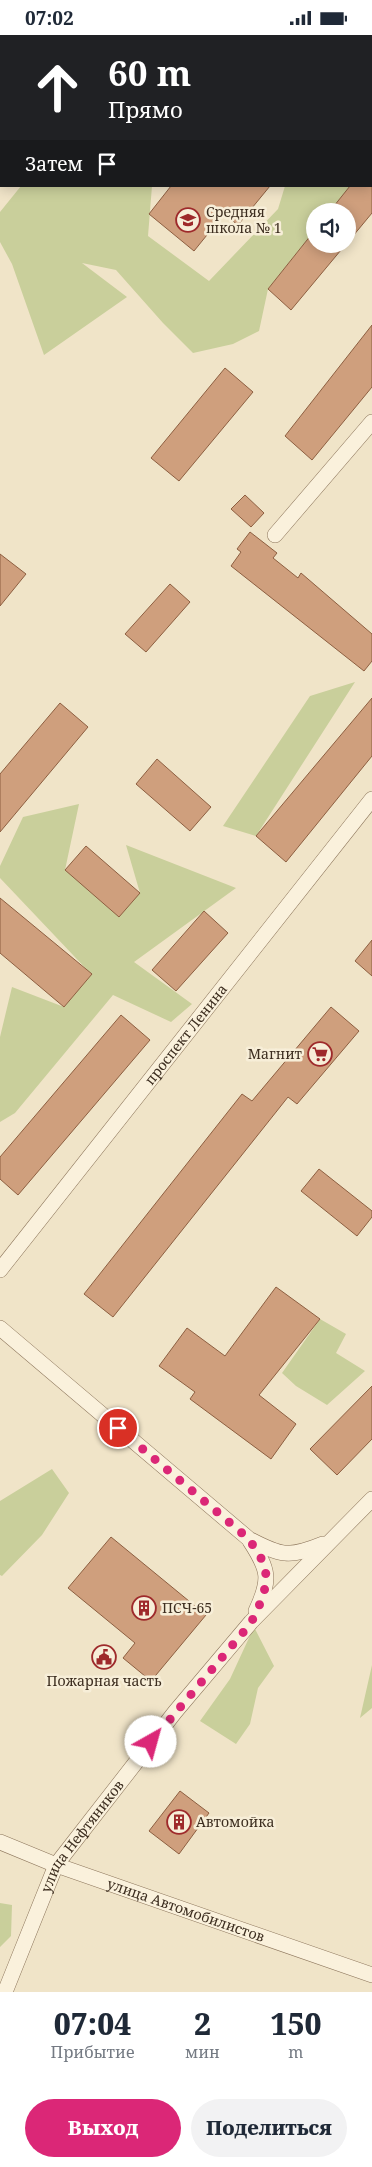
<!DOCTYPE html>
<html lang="ru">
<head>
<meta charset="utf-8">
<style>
  :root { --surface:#fff; --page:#f2f2f3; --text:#1f2937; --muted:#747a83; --accent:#db2777 }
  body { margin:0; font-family:"Noto Serif",serif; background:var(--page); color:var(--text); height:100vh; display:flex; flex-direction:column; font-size:19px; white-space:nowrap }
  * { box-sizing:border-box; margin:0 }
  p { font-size:16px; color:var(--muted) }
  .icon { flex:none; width:28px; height:28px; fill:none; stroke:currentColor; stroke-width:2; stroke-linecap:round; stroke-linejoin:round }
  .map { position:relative; height:1957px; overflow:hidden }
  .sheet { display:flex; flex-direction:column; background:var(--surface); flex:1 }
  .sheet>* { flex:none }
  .top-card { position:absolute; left:0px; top:0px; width:372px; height:152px; box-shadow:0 2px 12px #0003; background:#202124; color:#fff; overflow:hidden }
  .buttons { position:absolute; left:306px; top:168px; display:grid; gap:10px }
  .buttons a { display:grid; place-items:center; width:50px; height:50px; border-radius:50%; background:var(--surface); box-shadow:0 2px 12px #0003; font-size:25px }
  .pin { position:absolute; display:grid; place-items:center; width:42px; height:42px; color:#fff; margin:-21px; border:2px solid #fff; border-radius:50%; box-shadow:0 1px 5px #0007 }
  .me { position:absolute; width:55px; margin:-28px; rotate:38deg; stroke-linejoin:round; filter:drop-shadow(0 0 4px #0008) }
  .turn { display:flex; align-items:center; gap:18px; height:105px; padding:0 25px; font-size:22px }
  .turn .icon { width:65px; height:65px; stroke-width:2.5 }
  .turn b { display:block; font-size:35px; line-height:42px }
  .then { display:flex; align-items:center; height:48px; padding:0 25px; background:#0003; gap:10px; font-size:19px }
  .eta { display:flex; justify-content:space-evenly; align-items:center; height:85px; text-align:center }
  .eta b { font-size:30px; font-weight:800; line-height:35px }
  .primary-button { display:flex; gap:10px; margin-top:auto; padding:10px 25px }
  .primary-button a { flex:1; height:58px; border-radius:30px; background:var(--accent); color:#fff; font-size:20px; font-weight:800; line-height:58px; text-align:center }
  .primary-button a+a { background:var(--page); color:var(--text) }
  .status { display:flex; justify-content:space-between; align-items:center; height:35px; padding:0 25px; background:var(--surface); direction:ltr }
  .status svg { height:14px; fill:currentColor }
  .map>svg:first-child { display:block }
  .green { fill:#c9cf9b }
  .building { fill:#cf9f7d; stroke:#8d5f41 }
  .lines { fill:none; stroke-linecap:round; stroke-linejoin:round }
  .minor-casing { stroke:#8d765c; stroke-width:16 }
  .minor { stroke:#faf1dc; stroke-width:15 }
  .route { stroke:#db2777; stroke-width:9; stroke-dasharray:0 16.2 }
  .labels { text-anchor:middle; stroke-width:5; stroke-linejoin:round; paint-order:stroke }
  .poi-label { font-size:14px; fill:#3d2e20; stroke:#f7eed8; text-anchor:start }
  .street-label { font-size:14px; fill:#3d2e20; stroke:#f7eed8 }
</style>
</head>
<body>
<div class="status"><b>07:02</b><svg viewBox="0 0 49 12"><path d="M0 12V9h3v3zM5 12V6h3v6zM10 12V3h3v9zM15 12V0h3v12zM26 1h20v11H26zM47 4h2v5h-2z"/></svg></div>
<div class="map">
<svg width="372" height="1957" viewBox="0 0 372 1957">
  <rect width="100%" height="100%" fill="#f0e4c8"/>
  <!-- green -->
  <path class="green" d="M21 151H152L148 201 209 246 278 174 285 151H350L330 176H315V195L268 254 259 296 233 309 193 318 163 288 116 235 82 228 127 262 44 320 12 229 0 207V177Z
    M355 647 256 801 223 791 310 661Z
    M79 769 65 835 140 858 126 810 236 853 134 927 192 969 171 987 113 960 15 1078 0 1087V1002L12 952 64 972 91 939 0 843V831L23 782Z
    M320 1284 346 1299 336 1318 365 1336 327 1370 296 1351 282 1338Z
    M52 1434 69 1458 42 1500 2 1541 0 1540V1466Z
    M254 1592 274 1631 258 1653 250 1689 236 1709 200 1686 230 1644Z
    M372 1630V1673L360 1683Z
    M0 1868 12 1870 11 1901 0 1912Z"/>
  <!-- building -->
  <path class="building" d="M171 151H270L238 190 224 179 194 216 149 179Z
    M350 151H372V178L348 207V176H330Z
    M315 195V209H346L291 275 268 254Z
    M372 290V352L312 425 285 401Z
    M225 333 253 357 179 446 151 423Z
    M245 460 264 478 251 492 231 474Z
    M250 497 277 518 273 523 298 543 301 538 372 599V626L364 636 231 531 241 517 237 514Z
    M0 519 26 539 0 571Z
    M170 549 190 567 146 617 125 599Z
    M372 663V721L286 827 256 801Z
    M60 668 88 692 0 797V739Z
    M157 724 211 772 190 796 136 749Z
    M86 811 140 858 119 882 65 835Z
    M0 863 92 939 64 972 0 918Z
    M204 876 228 898 176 956 152 935Z
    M372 905V941L355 926Z
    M331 972 359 996 297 1069 288 1062 113 1282 84 1259 242 1059 252 1066Z
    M121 980 150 1005 18 1160 0 1144V1122Z
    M319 1134 372 1176V1182L357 1201 301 1156Z
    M276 1252 320 1284 259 1360 296 1389 271 1424 190 1364 195 1357 159 1331 187 1293 225 1321Z
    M372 1351V1404L337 1440 310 1414Z
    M111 1502 206 1580 151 1646 123 1623 135 1608 68 1553Z
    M180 1756 209 1778 179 1819 149 1796Z"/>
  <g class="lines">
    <!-- minor casing -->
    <g class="minor-casing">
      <g id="minor">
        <path d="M371 38 372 37"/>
        <path d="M275 500 372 387"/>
        <path id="s1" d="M0 1235 372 764"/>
        <path d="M0 1293 249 1504C281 1521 289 1523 323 1509"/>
        <path d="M250 1506C269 1535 271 1544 256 1576"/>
        <path id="s2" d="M0 1807 56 1830 372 1940"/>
        <path id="s3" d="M5 1957 56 1830 175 1677 251 1587 372 1464"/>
      </g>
    </g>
    <!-- minor -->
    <use href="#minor" class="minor"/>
  </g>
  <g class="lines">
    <!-- route -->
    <path class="route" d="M118 1393 249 1504 264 1528 266 1540 264 1560 251 1588 151 1707"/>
  </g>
  <!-- icons -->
  <defs>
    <g id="school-ring" transform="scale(1.25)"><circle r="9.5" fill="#f7eed8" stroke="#9e2a2b" stroke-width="1.5"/><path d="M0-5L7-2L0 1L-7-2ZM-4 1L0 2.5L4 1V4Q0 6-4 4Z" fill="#9e2a2b"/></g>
    <g id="supermarket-ring" transform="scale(1.25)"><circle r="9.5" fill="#f7eed8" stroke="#9e2a2b" stroke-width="1.5"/><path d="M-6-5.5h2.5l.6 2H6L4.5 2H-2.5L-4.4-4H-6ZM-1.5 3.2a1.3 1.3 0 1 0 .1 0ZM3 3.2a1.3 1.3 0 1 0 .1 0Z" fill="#9e2a2b"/></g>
    <g id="building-ring" transform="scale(1.25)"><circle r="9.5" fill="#f7eed8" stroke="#9e2a2b" stroke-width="1.5"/><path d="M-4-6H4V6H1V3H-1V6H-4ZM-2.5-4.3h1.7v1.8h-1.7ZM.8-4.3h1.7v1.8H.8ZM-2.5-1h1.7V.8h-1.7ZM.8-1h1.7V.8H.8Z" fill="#9e2a2b"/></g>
    <g id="civic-ring" transform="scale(1.25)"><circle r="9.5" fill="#f7eed8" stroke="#9e2a2b" stroke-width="1.5"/><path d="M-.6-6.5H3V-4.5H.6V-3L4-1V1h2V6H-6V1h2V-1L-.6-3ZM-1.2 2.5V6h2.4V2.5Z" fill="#9e2a2b"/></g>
  </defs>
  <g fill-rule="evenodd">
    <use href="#school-ring" x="188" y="185"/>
    <use href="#supermarket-ring" x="320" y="1019"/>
    <use href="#building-ring" x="144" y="1573"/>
    <use href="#civic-ring" x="104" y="1622"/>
    <use href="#building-ring" x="179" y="1787"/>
  </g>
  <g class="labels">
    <!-- poi labels -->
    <g class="poi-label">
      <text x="206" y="182">Средняя<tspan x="206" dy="16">школа № 1</tspan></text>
      <text x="302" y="1024" text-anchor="end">Магнит</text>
      <text x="162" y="1578">ПСЧ-65</text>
      <text x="104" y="1651" text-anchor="middle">Пожарная часть</text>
      <text x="196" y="1792">Автомойка</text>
    </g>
    <!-- street labels -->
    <g class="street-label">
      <text dy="5" stroke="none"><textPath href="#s1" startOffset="300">проспект Ленина</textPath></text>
      <text dy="5" stroke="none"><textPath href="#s3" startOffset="175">улица Нефтяников</textPath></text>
      <text dy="5" stroke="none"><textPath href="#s2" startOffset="198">улица Автомобилистов</textPath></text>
    </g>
  </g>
</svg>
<div class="buttons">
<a><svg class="icon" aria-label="sound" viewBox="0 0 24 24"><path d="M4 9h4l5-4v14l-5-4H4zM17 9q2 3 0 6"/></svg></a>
</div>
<div class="pin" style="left:118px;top:1393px;background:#d93025"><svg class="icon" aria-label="arrive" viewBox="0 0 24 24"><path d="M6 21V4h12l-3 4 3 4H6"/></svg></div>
<svg class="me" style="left:151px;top:1707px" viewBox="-20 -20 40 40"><circle r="19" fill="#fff"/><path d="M0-13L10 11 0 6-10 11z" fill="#db2777"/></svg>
<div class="top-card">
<div class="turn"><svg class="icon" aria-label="ahead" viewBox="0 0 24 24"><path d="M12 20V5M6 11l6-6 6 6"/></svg><div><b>60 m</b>Прямо</div></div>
<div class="then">Затем<svg class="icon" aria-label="arrive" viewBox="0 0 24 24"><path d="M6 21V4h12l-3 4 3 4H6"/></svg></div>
</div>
</div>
<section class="sheet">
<div class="eta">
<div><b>07:04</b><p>Прибытие</p></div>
<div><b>2</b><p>мин</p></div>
<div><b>150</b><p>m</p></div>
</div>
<div class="primary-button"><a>Выход</a><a>Поделиться</a></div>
</section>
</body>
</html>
